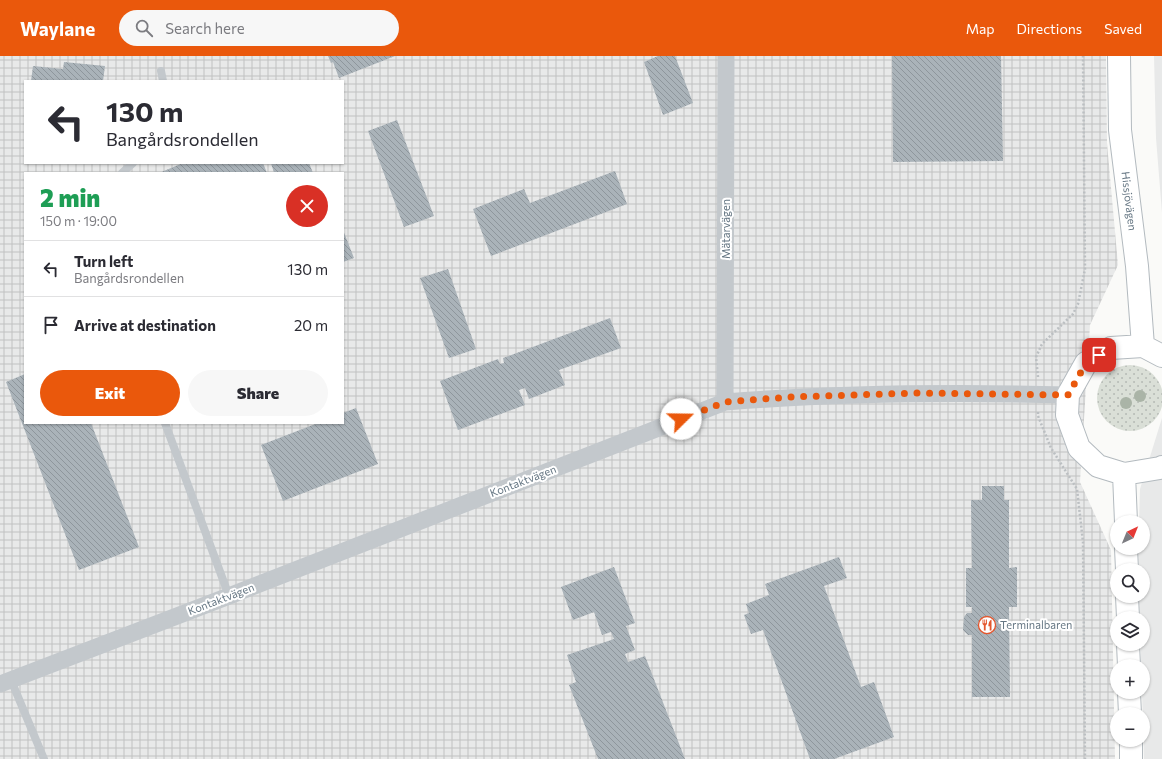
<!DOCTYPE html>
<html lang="en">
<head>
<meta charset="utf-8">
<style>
  :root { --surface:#fff; --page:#f7f7f7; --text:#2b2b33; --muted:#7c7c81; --line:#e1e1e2; --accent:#ea580c }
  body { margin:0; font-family:Commissioner,sans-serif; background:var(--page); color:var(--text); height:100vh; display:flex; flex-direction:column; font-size:15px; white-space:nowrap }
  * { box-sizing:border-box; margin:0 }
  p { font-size:13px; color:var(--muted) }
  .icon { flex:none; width:22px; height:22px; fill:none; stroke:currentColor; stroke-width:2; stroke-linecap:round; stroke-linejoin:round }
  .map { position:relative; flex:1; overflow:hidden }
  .sheet { position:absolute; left:24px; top:116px; width:320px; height:252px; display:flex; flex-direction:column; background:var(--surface); border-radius:0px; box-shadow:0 1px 3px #0004 }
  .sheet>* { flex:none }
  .top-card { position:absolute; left:24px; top:24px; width:320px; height:84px; border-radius:0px; box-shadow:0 1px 3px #0004; background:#fff; color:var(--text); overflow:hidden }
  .needle { width:26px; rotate:43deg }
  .fabs { position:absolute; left:1110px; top:459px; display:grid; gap:8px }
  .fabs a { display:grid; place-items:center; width:40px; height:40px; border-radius:50%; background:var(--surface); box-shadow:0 1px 3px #0004; font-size:20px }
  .pin { position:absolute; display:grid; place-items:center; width:34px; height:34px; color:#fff; margin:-17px; border-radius:8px; box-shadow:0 2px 6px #0006 }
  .me { position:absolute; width:44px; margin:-22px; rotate:68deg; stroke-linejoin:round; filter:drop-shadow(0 0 3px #0008) }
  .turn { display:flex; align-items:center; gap:14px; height:84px; padding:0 16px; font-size:18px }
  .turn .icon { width:52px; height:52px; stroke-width:2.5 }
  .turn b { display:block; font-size:28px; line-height:34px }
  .round { display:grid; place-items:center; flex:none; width:42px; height:42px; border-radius:21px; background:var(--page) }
  .head { display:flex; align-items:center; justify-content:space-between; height:68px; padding:0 16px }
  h1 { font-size:24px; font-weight:800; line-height:30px; color:#1e9e55 }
  .action { display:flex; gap:8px; margin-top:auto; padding:8px 16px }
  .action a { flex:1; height:46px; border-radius:24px; background:var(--accent); color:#fff; font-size:16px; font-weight:800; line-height:46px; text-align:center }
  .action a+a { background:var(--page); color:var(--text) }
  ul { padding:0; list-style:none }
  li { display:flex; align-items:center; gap:12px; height:56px; padding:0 16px; border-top:1px solid var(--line) }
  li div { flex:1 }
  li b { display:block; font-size:15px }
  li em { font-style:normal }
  header { display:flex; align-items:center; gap:24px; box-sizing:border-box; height:56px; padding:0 20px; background:var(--accent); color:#fff }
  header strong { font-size:19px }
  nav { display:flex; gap:22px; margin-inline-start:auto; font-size:14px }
  .search { width:280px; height:36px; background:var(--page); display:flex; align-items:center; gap:10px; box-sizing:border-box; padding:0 14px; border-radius:22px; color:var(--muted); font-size:15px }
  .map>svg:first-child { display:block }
  .built { fill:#e8e9e9 }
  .industrial { fill:url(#industrial-grid); fill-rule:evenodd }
  .grass { fill:url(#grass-dots) }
  .building { fill:url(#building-back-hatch) }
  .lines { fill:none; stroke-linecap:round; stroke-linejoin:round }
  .secondary-casing { stroke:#b3babf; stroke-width:24 }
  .path { stroke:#bbbfc2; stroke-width:2.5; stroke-dasharray:2 2; stroke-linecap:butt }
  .lane { stroke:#c3c8cc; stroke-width:8 }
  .street { stroke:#c3c8cc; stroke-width:17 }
  .secondary { stroke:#fff; stroke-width:22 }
  .tree { fill:#aab4a7 }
  .route { stroke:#ea580c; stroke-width:7; stroke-dasharray:0 12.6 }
  .labels { text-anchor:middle; stroke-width:4; stroke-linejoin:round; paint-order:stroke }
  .street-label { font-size:11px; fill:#657683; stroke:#fff }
  .poi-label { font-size:11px; fill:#657683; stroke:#fff; text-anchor:start }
</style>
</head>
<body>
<header>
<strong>Waylane</strong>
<div class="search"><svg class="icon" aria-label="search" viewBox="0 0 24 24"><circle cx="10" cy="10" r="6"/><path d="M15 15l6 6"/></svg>Search here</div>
<nav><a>Map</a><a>Directions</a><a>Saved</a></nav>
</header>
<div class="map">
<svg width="1162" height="703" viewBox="0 0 1162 703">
  <defs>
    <pattern id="industrial-grid" width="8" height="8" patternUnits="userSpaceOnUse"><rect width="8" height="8" fill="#e8e9e9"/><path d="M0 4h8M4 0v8" fill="none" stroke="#c0c1c2"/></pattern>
    <pattern id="grass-dots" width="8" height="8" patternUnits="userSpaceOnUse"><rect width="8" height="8" fill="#dadfd7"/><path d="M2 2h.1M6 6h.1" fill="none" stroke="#b4b9b4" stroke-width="1.8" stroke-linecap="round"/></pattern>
    <pattern id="building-back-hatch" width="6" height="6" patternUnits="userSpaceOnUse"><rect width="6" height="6" fill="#aab3b9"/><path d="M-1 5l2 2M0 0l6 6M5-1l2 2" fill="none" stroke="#8e969c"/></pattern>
  </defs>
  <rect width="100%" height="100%" fill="#fafaf8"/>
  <!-- built -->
  <path class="built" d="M1154 0H1162V157L1156 82Z
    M1162 362V703H1144L1142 636H1143V610H1141V588H1143V562H1140L1139 540H1143V514H1139L1138 492H1143V466H1139L1140 433Z"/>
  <!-- industrial -->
  <path class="industrial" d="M0 0H1106L1107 87 1118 209 1090 269 1080 426 1111 494 1115 703H0ZM25 25H343V107H25ZM25 117H343V367H25Z"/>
  <!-- grass -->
  <path class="grass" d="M1097 342a33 33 0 1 1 66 0a33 33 0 1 1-66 0Z"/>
  <!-- building -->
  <path class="building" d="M328 0H395L339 22 333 6 331 7Z
    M658 0H675L693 47 663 59 644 6Z
    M892 0H1001L1003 105 893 106Z
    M64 6 105 10 103 25H31L33 10 63 13Z
    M397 64 434 160 404 171 368 75Z
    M183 107H263L267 117H159Z
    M271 107H309L313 117H274Z
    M615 115 627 148 491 200 473 153 524 133 530 147Z
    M343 174 354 202 343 206Z
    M448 213 476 293 449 302 420 222Z
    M610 262 621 292 559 314 565 329 529 343 525 332 519 334 525 349 458 374 440 325 498 303 500 308 504 307 503 302Z
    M25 318V367H91L139 491 79 514 6 326Z
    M356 352 378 408 283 445 261 389 318 367H343V357Z
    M982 430H1004V444H1009V512L1017 511V551H1009L1010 641H972V579H968L963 574 964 561 967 557H972V551H966V512H972L971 444H982Z
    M839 501 847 522 824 530 861 631 874 626 894 681 834 703H810L763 574 751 578 744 559 749 557 746 548 769 539 765 528Z
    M614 511 635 567 626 570 635 594 625 598 628 606 645 600 685 703H598L569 629 576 626 567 599 614 583 611 576 602 579 594 556 573 564 561 531Z"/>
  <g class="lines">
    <!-- secondary casing -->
    <g class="secondary-casing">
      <path id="secondary" d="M1119 0 1120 74 1137 210 1143 290
        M1162 300 1143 290 1111 292 1086 307 1068 339 1067 359 1079 392 1098 410 1124 418 1160 412 1162 411
        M1124 418 1126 466
        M1126 492 1127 514
        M1127 540 1128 562
        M1128 588 1129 610
        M1129 636 1130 658
        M1131 684V703"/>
    </g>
    <!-- path -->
    <path class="path" d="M1038 321 1036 301 1042 288 1073 258 1078 248 1085 213 1083 0
      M1038 356V360L1051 392 1077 433 1083 486 1085 703"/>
    <!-- lane -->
    <path class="lane" d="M161 15 163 25
      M122 117 133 107
      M165 367 229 540
      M11 624 44 703"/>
    <!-- street -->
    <path class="street" d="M725 346 726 0
      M0 628 229 540 725 346C839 337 954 336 1068 339"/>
    <!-- secondary -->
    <use href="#secondary" class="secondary"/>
  </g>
  <!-- trees -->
  <g class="tree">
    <circle cx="1140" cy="340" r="6"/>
    <circle cx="1126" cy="347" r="6"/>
  </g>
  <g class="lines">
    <!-- route -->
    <path class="route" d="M681 363 725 346 790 341 918 337 1068 339 1086 307 1099 299"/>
  </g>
  <!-- icons -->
  <defs>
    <g id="restaurant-ring" transform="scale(0.9)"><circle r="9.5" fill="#fff" stroke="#e4572e" stroke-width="1.5"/><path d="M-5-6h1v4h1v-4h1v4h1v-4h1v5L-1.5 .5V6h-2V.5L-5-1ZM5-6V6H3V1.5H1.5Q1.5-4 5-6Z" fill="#e4572e"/></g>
  </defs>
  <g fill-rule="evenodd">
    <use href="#restaurant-ring" x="987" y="569"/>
  </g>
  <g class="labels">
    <!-- street labels -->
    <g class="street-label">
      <text transform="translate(1129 145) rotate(83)" y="4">Hissjövägen</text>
      <text transform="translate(726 173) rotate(-90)" y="4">Mätarvägen</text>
      <text transform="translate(523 425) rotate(-21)" y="4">Kontaktvägen</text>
      <text transform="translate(221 543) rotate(-21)" y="4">Kontaktvägen</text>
    </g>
    <!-- poi labels -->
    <g class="poi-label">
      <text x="1000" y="573">Terminalbaren</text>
    </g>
  </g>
</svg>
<div class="fabs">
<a><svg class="needle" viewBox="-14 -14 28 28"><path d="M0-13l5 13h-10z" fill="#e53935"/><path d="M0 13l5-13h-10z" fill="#7c7c81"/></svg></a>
<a><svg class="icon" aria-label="search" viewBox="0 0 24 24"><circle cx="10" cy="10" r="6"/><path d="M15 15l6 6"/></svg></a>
<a><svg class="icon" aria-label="layers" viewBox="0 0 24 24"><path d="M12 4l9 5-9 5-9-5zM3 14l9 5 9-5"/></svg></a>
<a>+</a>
<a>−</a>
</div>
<div class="pin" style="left:1099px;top:299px;background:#d93025"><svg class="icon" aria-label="arrive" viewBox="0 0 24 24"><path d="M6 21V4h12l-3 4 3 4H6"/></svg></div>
<svg class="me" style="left:681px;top:363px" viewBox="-20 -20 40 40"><circle r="19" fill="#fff"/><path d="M0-13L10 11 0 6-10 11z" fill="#ea580c"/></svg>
<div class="top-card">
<div class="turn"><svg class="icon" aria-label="left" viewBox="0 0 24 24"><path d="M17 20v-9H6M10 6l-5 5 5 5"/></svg><div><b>130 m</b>Bangårdsrondellen</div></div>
</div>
<section class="sheet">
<div class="head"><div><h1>2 min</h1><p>150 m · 19:00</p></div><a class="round" style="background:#d93025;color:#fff"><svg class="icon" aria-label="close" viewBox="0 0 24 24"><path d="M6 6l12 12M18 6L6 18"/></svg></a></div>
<ul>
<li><svg class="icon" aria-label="left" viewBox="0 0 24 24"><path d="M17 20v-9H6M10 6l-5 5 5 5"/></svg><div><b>Turn left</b><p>Bangårdsrondellen</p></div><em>130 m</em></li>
<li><svg class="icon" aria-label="arrive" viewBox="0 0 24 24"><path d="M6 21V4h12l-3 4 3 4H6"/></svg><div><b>Arrive at destination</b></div><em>20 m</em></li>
</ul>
<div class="action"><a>Exit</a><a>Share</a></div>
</section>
</div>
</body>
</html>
